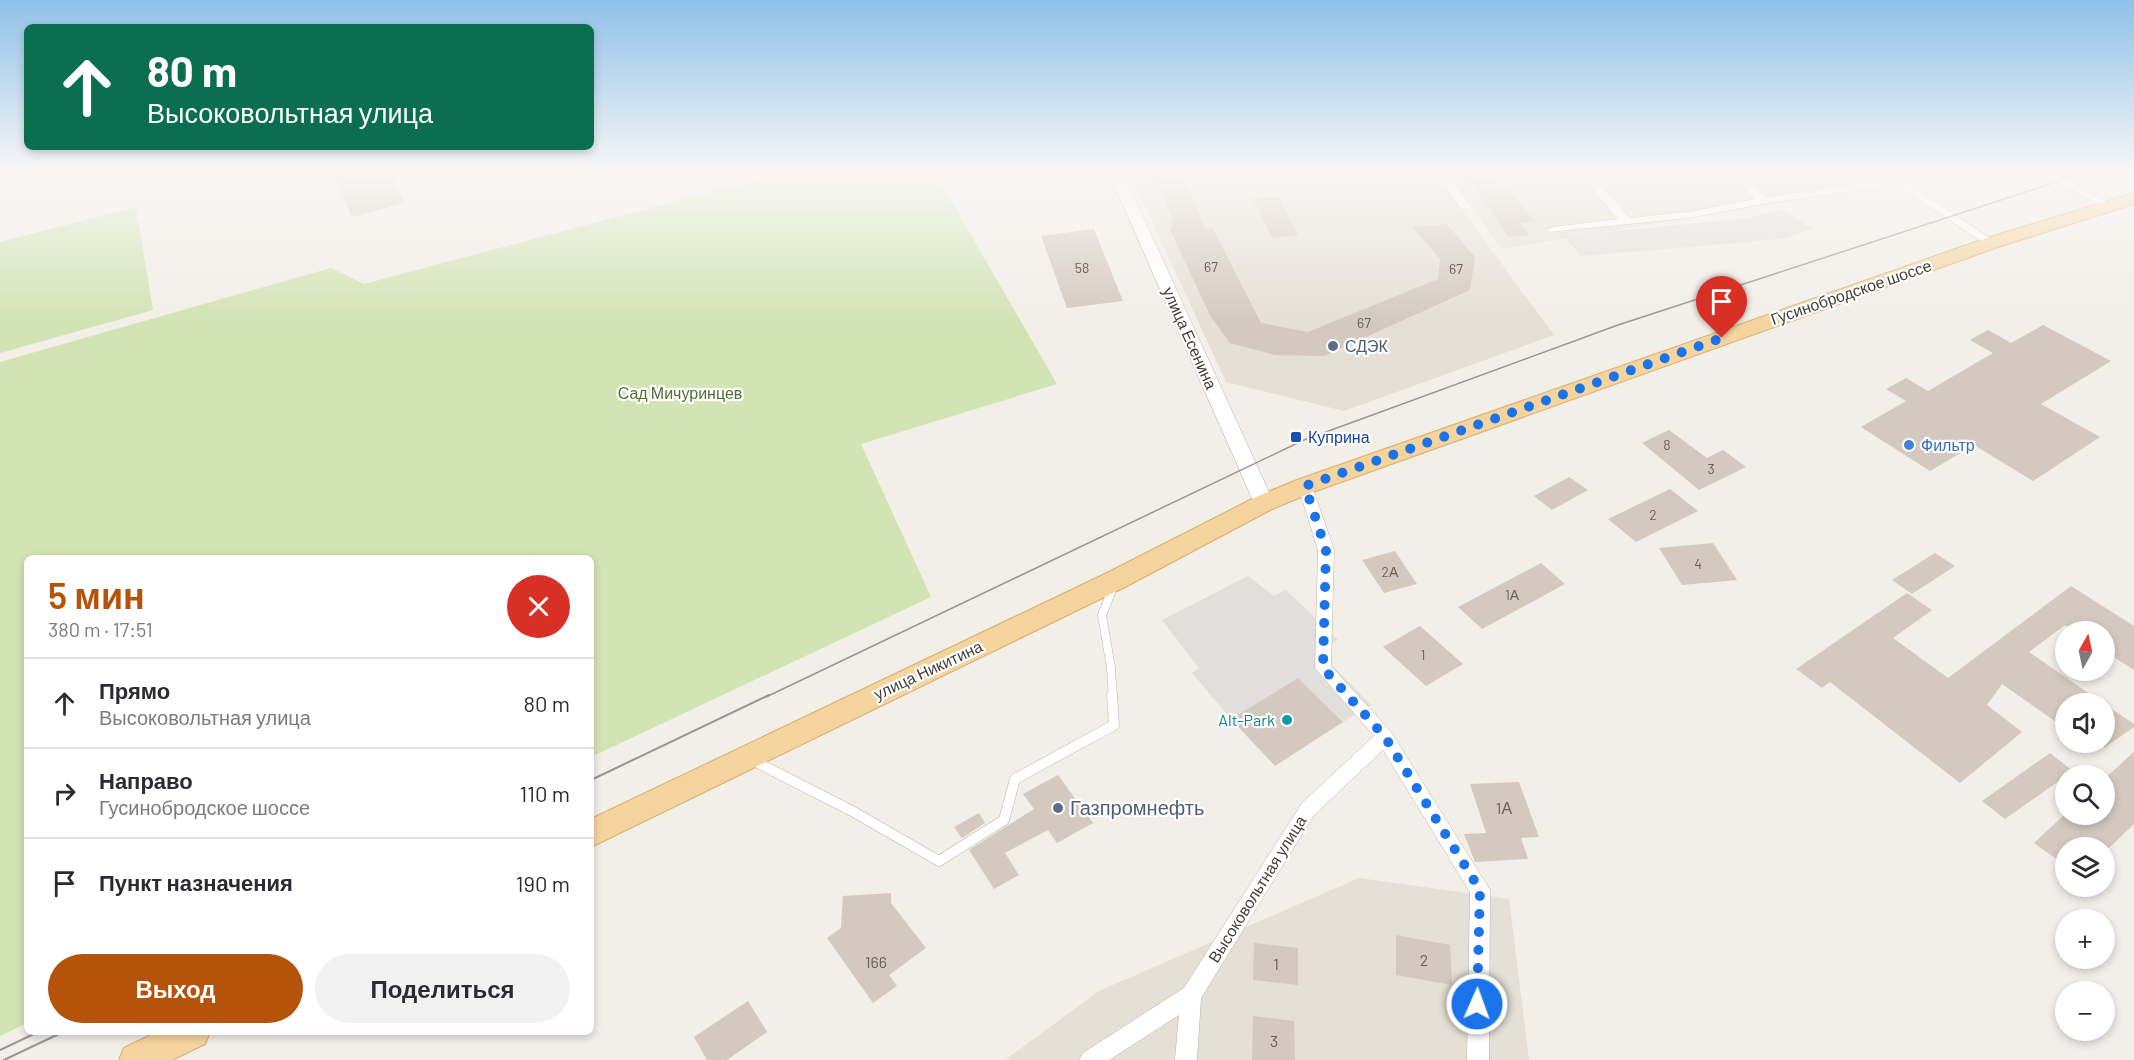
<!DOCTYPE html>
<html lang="ru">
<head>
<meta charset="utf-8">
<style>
  :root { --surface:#fff; --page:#f2f2f3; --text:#2b2b33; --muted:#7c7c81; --line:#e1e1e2; --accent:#b45309 }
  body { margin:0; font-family:Barlow,sans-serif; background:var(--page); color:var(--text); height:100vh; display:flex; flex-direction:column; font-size:22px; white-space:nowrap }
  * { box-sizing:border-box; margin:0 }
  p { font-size:20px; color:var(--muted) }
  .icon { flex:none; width:33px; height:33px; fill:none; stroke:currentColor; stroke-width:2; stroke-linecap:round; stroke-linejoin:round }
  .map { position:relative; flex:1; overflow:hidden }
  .drawer { position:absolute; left:24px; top:555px; width:570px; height:480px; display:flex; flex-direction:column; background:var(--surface); border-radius:9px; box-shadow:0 3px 9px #0003 }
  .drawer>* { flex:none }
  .guide { position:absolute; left:24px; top:24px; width:570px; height:126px; border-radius:9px; box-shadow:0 3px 9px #0003; background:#0b6e4f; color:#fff; overflow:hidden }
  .needle { width:39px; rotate:9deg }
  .controls { position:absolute; left:2055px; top:621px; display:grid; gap:12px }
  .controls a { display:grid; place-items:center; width:60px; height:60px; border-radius:50%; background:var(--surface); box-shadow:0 3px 9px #0003; font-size:30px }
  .pin { position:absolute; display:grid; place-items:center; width:51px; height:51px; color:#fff; margin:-62px -26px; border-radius:50% 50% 50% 0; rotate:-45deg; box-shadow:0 0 6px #0007 }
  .pin .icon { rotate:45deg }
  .me { position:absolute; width:66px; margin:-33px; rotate:2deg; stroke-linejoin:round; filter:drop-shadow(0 0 4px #0008) }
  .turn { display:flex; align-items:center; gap:21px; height:126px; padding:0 24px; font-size:27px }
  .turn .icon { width:78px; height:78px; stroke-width:2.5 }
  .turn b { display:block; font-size:42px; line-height:51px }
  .round { display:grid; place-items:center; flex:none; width:63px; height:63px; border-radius:32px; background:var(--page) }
  .head { display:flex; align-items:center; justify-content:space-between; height:102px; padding:0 24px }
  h1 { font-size:36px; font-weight:600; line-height:45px; color:var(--accent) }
  .primary-button { display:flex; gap:12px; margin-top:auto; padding:12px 24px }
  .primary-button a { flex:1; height:69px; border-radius:36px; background:var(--accent); color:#fff; font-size:24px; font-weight:600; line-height:69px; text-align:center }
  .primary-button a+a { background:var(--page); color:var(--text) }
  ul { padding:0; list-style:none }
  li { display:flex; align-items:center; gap:18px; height:90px; padding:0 24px; border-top:2px solid var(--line) }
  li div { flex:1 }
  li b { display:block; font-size:22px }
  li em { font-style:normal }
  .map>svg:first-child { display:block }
  .residential { fill:#e5dfd6 }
  .industrial { fill:#e1ddd9 }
  .green { fill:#d2e3b4 }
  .parking { fill:#e1dedc }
  .building { fill:#d3c9be }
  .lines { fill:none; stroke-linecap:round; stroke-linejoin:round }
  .service-far1-casing { stroke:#bdb5ab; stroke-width:9 }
  .service-casing { stroke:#bdb5ab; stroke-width:11 }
  .minor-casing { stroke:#bdb5ab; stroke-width:1 }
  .tertiary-casing { stroke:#bdb5ab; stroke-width:1 }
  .primary-casing { stroke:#d8af6f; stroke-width:2 }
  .service-far1 { stroke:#fff; stroke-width:8 }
  .service { stroke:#fff; stroke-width:10 }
  .minor { fill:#fff; fill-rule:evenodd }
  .tertiary { fill:#fff; fill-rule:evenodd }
  .primary { fill:#f5d49e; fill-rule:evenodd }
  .tram-far1 { stroke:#969696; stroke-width:1.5 }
  .tram { stroke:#969696; stroke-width:2 }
  .route { stroke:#1a73e8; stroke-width:10; stroke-dasharray:0 18 }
  .service-dot { fill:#5c6f8a; stroke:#fff; stroke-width:2 }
  .transit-dot { fill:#1a4fb4; stroke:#fff; stroke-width:2 }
  .shop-dot { fill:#3f7fe0; stroke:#fff; stroke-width:2 }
  .culture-dot { fill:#0f9aa8; stroke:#fff; stroke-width:2 }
  .labels { text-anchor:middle; stroke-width:4.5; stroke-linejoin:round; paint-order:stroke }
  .number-label { font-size:14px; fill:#686159 }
  .street-label { font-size:16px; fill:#453e37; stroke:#fff }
  .service-label { font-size:16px; fill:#4e5e75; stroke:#fff; text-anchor:start }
  .park-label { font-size:16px; fill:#4e7130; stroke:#fff }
  .transit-label { font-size:16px; fill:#164399; stroke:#fff; text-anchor:start }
  .shop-label { font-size:16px; fill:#366cbe; stroke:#fff; text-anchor:start }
  .culture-label { font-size:16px; fill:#0d838f; stroke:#fff; text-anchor:end }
  .near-number-label { font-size:16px; fill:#686159 }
  .near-service-label { font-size:20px; fill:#4e5e75; stroke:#fff; text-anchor:start }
</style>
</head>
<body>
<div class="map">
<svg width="2134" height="1060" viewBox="0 0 2134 1060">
  <rect width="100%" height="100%" fill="#f2eee8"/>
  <!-- residential -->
  <path class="residential" d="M1130 173H1435L1554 335 1344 411 1226 382Z
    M1447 173H1959L1502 249Z
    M1359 878 1509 899 1529 1060H1005L1099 991Z"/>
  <!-- industrial -->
  <path class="industrial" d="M1782 209 1812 229 1783 239 1581 256 1564 236 1748 218Z"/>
  <!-- green -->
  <path class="green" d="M781 173H935L1057 384 861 444 931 597 591 757V558H27V1023L0 1036V362L331 268 364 284Z
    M136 207 153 310 0 353V242Z"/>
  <!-- parking -->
  <path class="parking" d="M1248 576 1274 596 1286 590 1338 640 1318 651 1371 705 1343 722 1298 678 1231 719 1192 673 1199 668 1162 620Z"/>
  <!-- building -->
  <path class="building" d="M334 173H391L405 203 352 217Z
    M1153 173H1182L1205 228 1212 227 1261 323 1308 332 1438 279 1440 259 1413 227 1447 224 1475 257 1470 290 1324 356 1275 355 1230 343 1211 317 1178 247 1169 227H1173L1170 221 1173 220Z
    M1463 173H1488L1498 187 1507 186 1535 222 1520 223 1529 235 1509 237Z
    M1279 197 1298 235 1272 238 1253 199Z
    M1094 229 1123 301 1067 308 1041 236Z
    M2043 325 2111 361 2041 404 2100 437 2033 481 1974 445 1930 471 1861 427 1906 401 1886 389 1906 378 1928 391 1993 353 1970 340 1988 330 2011 343Z
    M1669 430 1707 458 1723 450 1746 467 1699 490 1642 443Z
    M1569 477 1588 490 1552 510 1534 496Z
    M1670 489 1698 511 1636 542 1608 519Z
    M1713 543 1737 580 1682 585 1659 548Z
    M1395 551 1417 584 1384 593 1362 560Z
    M1935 553 1955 566 1912 594 1892 580Z
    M1541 563 1565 584 1482 629 1458 607Z
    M2071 586 2134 626V670L2104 651V632H2074L2065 625 2029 652 2104 704H2066V729L2002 684 1987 705 2022 732 1960 783 1830 682 1822 688 1796 669 1907 593 1932 610 1893 638 1948 678Z
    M1420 626 1463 664 1426 686 1383 647Z
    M1298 678 1343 722 1275 766 1231 719Z
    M2104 704 2134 724V727L2104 748Z
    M2134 752V824L2109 848H2066V866L2034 843 2065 814H2104V779Z
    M2050 753 2073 771 2005 819 1982 801Z
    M1058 775 1093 823 1057 843 1048 830 1005 853 1019 875 994 889 969 850 1034 809 1023 794Z
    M1519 782 1539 837 1521 838 1528 859 1475 862 1464 834 1486 833 1470 784Z
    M979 813 985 823 962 838 954 827Z
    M891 893V903L926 948 889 975 897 986 873 1003 827 938 841 928 843 896Z
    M1396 935 1450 945 1452 985 1396 975Z
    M1254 943 1298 948V985L1253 980Z
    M748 1001 767 1032 727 1060H707L694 1037Z
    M1253 1016 1294 1021 1295 1060H1252Z"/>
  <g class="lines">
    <!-- service-far1 casing -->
    <g class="service-far1-casing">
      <path id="service-far1" d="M1113 697 1111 668 1102 615 1114 585"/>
    </g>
    <!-- service casing -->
    <g class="service-casing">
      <path id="service" d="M752 760 852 811 939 861 1004 820 1015 779 1114 725 1112 695"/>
    </g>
    <!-- minor casing -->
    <g class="minor-casing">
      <path id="minor" d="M1436 173H1446L1471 207 1469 209H1461Z
        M1579 173H1590L1630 218 1688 212 1755 199 1730 173H1741L1766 197 1888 180 1880 173H1892L1997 243 1991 246 1987 245 1896 185 1763 204 1688 218 1549 232 1547 230 1553 227 1618 219Z
        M2039 173H2052L2114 205 2112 207H2104Z
        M1305 481 1312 486 1334 550 1331 666 1391 732 1490 890 1489 1060H1467L1470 892 1383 750 1314 815 1201 998 1197 1060H1175L1179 1015 1109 1060H1079L1083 1053 1184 988 1302 803 1374 736 1315 668 1318 550 1298 486Z"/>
    </g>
    <!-- tertiary casing -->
    <g class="tertiary-casing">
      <path id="tertiary" d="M1109 173H1123L1274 503 1271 508H1257L1254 503Z"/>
    </g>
    <!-- primary casing -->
    <g class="primary-casing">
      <path id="primary" d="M2134 193V204L1998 247 1313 492 1272 509 1125 587 591 847V819L1107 573 1256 497 1297 480 1984 239Z
        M157 1032H210L205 1044 172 1060H119L124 1048Z"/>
    </g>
    <!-- service-far1 -->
    <use href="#service-far1" class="service-far1"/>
    <!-- service -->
    <use href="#service" class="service"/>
    <!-- minor -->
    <use href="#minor" class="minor"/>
    <!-- tertiary -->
    <use href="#tertiary" class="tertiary"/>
    <!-- primary -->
    <use href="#primary" class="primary"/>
    <!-- tram-far1 -->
    <path class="tram-far1" d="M766 697 1304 440 1618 325 2084 173"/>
    <!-- tram -->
    <path class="tram" d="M591 780 769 695
      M0 1050 38 1032
      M4 1060 63 1032"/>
  </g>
  <!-- sky -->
  <linearGradient id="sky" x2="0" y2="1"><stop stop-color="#8fc1e8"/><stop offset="0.54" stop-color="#f9f7f5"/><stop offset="1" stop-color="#f9f7f5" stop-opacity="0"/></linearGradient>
  <rect width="2134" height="321" fill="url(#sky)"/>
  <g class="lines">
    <!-- route -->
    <path class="route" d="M1477 1004 1480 890 1385 737 1323 668 1326 550 1305 486 1722 338"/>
  </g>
  <!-- markers -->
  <g class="service-dot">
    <circle cx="1333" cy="346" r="6"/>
    <circle cx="1058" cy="808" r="6"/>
  </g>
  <rect class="transit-dot" x="1290" y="431" width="12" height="12" rx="3"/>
  <circle class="shop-dot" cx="1909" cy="445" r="6"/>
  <circle class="culture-dot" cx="1287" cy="720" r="6"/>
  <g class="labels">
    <!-- number labels -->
    <g class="number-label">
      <text x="1211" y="272">67</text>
      <text x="1082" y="273">58</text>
      <text x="1456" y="274">67</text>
      <text x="1364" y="328">67</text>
      <text x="1667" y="450">8</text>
      <text x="1711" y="474">3</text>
      <text x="1653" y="520">2</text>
      <text x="1698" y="569">4</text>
      <text x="1390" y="577">2А</text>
      <text x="1512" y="600">1А</text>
      <text x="1423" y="660">1</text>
    </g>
    <!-- street labels -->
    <g class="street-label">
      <text transform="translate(1851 292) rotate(-19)" y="6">Гусинобродское шоссе</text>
      <text transform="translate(1190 338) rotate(66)" y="6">улица Есенина</text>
      <text transform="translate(928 670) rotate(-25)" y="6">улица Никитина</text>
      <text transform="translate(1257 889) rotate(-58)" y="6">Высоковольтная улица</text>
    </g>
    <!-- service labels -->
    <g class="service-label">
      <text x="1345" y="352">СДЭК</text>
    </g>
    <!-- park labels -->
    <g class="park-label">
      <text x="680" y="399">Сад Мичуринцев</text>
    </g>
    <!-- transit labels -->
    <g class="transit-label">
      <text x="1308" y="443">Куприна</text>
    </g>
    <!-- shop labels -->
    <g class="shop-label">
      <text x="1921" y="451">Фильтр</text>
    </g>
    <!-- culture labels -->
    <g class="culture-label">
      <text x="1275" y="726">Alt-Park</text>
    </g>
    <!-- near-number labels -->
    <g class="near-number-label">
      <text x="1504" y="814">1А</text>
      <text x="1424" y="966">2</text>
      <text x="876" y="968">166</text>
      <text x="1276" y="970">1</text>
      <text x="1274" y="1047">3</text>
    </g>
    <!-- near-service labels -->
    <g class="near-service-label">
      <text x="1070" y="815">Газпромнефть</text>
    </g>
  </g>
</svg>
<div class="controls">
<a><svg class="needle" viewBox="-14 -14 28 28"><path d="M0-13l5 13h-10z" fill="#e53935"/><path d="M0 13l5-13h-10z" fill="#7c7c81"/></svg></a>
<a><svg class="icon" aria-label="sound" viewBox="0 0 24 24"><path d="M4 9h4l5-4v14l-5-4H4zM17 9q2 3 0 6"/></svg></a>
<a><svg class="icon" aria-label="search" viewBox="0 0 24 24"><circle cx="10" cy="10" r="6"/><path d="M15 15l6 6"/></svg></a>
<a><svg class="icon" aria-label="layers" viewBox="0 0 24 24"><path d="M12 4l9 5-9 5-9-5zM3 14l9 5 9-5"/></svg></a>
<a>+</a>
<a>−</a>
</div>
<div class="pin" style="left:1722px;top:338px;background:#d93025"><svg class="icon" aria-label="arrive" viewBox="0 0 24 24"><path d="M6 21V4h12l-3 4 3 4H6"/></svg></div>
<svg class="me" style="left:1477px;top:1004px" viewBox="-20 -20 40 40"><circle r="17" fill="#1a73e8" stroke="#fff" stroke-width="3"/><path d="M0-11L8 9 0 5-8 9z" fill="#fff"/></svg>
<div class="guide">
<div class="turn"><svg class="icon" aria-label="ahead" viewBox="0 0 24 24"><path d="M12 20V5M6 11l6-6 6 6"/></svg><div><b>80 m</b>Высоковольтная улица</div></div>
</div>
<section class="drawer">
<div class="head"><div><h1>5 мин</h1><p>380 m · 17:51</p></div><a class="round" style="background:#d93025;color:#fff"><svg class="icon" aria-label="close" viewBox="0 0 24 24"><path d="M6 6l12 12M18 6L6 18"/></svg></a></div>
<ul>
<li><svg class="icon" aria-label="ahead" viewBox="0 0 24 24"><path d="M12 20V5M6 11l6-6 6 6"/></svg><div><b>Прямо</b><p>Высоковольтная улица</p></div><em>80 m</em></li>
<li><svg class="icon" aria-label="right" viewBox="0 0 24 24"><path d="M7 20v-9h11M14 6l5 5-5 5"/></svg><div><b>Направо</b><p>Гусинобродское шоссе</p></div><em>110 m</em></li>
<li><svg class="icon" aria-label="arrive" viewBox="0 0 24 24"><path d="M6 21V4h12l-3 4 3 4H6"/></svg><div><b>Пункт назначения</b></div><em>190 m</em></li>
</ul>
<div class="primary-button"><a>Выход</a><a>Поделиться</a></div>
</section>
</div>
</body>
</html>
